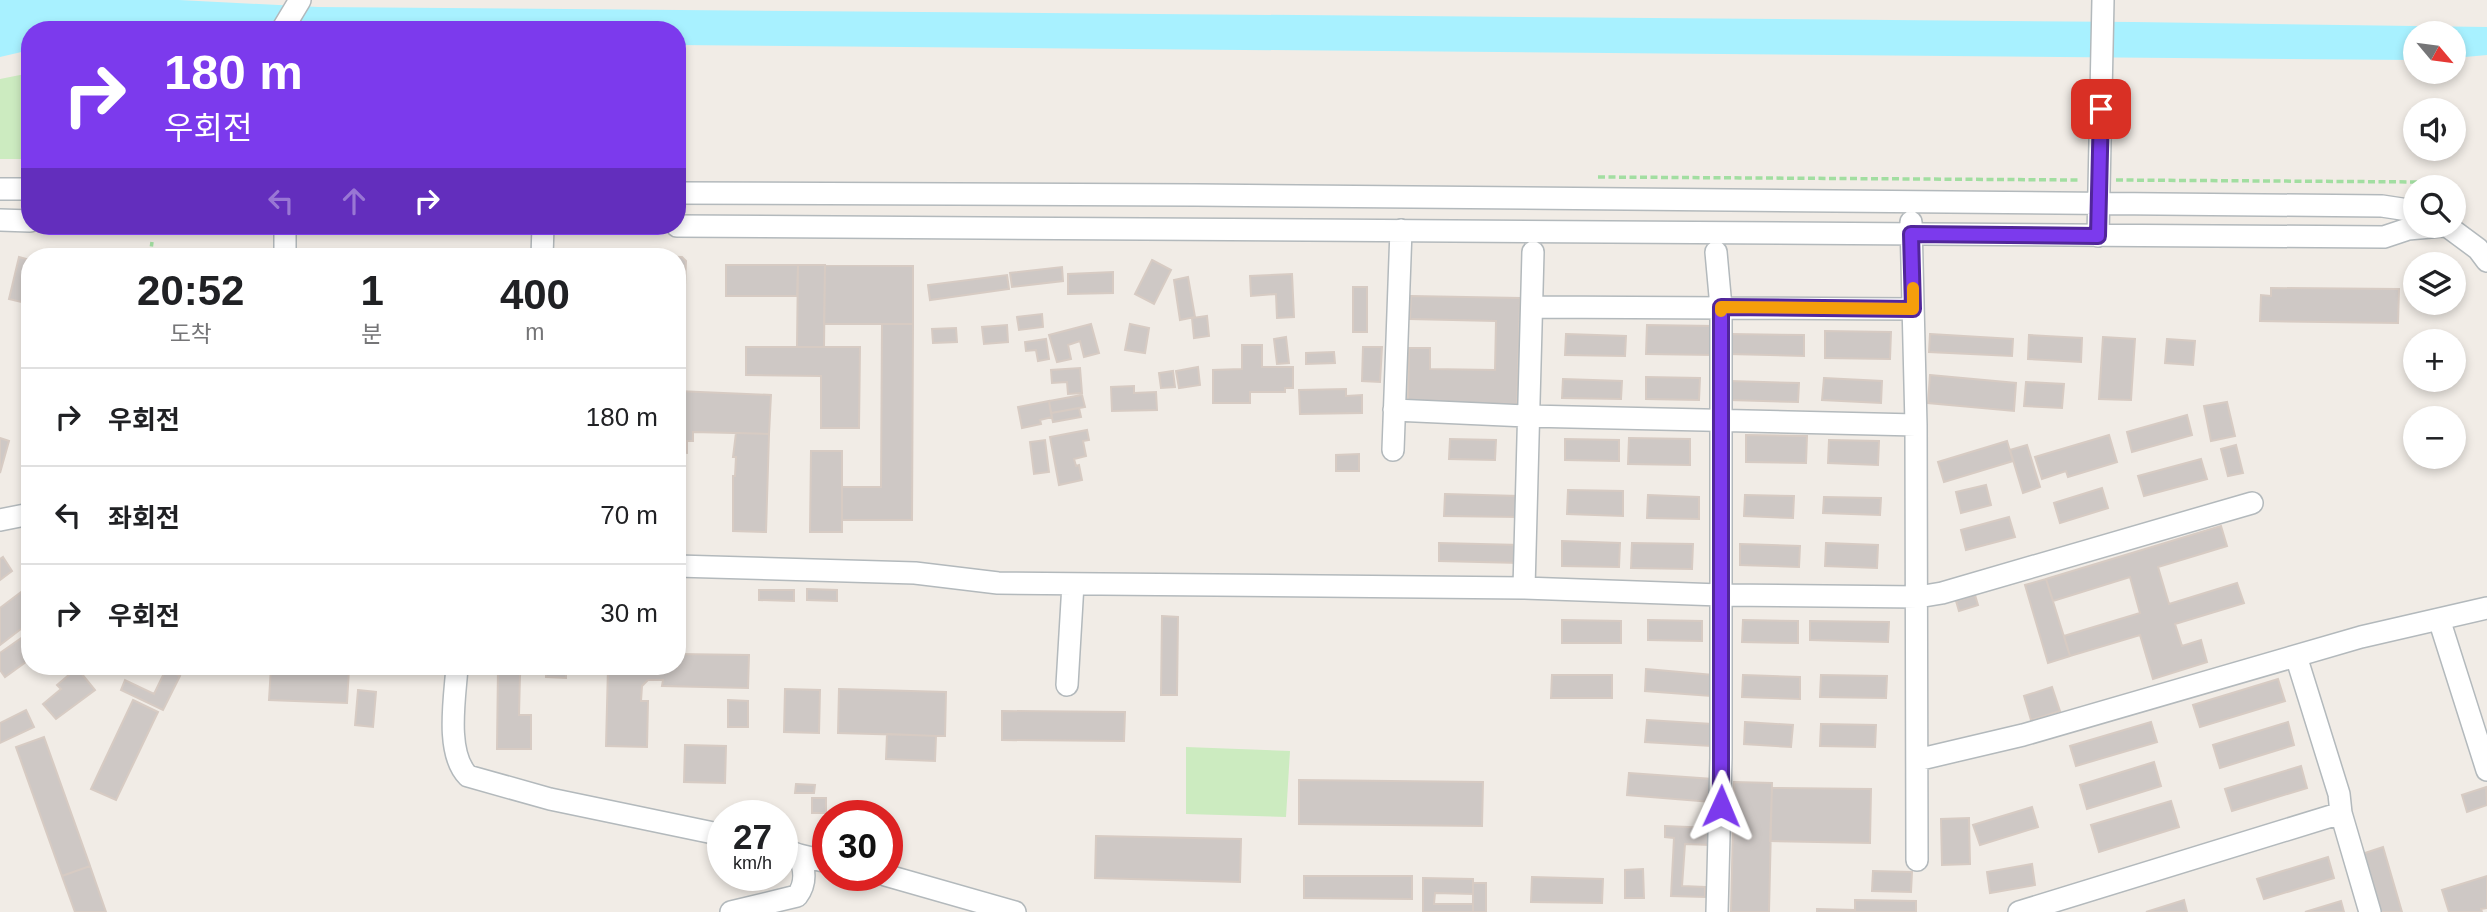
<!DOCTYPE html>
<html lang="ko">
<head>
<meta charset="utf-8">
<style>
  :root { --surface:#fff; --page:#f6f6f6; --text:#202124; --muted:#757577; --line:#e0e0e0 }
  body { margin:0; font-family:Arial,"Noto Sans KR",sans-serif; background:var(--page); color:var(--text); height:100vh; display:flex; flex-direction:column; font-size:26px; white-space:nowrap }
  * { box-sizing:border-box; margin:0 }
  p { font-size:23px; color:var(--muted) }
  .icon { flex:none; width:38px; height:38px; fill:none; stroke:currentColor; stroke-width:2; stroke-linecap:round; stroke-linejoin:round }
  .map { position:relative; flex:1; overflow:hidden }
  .side { position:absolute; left:21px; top:248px; width:665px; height:427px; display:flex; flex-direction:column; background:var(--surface); border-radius:28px; box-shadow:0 4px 10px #0003 }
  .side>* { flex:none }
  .top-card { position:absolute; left:21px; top:21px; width:665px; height:214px; border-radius:28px; box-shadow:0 4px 10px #0003; background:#7c3aed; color:#fff; overflow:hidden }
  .needle { width:46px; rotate:119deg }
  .fabs { position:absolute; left:2403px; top:21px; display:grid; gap:14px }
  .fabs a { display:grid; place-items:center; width:63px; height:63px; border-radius:50%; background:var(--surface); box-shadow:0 4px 10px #0003; font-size:35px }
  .speed { position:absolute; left:707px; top:800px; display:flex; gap:14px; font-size:35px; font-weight:700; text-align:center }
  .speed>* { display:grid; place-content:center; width:91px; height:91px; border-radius:50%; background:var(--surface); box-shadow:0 4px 10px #0003; line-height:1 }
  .speed small { font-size:18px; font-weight:400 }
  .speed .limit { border:10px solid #d22; background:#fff; color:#111 }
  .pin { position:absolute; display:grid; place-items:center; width:60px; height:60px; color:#fff; margin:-30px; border-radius:14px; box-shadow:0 4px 10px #0006 }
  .me { position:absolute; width:77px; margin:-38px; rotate:1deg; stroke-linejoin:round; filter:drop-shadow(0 0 5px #0008) }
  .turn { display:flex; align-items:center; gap:24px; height:147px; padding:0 28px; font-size:32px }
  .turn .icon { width:91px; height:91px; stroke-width:2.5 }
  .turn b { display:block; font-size:49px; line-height:60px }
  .lanes { display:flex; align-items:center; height:66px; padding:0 28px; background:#0003; justify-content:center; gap:35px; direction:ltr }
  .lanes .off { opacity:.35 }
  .eta { display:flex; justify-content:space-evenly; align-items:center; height:119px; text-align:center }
  .eta b { font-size:42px; font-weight:800; line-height:49px }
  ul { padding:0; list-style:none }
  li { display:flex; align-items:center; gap:21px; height:98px; padding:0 28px; border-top:2px solid var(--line) }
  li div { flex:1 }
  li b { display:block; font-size:26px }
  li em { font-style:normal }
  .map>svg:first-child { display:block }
  .green { fill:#ccebc0 }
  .water { fill:#a8f1ff }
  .building { fill:#cec8c5; stroke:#d7cbc3; stroke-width:2 }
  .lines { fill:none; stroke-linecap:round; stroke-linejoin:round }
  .minor-casing { stroke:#b3b9bc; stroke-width:24 }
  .path { stroke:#a2dea1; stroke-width:3.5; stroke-dasharray:7 3.5; stroke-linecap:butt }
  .minor { stroke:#fff; stroke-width:21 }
  .route-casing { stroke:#51269a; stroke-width:18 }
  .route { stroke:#7c3aed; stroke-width:12 }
  .slow { stroke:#f59e0b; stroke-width:12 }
</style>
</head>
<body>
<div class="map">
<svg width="2487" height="912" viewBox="0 0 2487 912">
  <rect width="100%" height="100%" fill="#f1ece6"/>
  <!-- green -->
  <path class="green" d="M30 73V159H0V79Z
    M1186 747 1290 751 1286 817 1186 814Z"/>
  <!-- water -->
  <path class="water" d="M0 0H179L318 7 2134 22 2487 27V55L2454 58V33H2415V60L677 45V30H30V50L0 57Z"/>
  <!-- building -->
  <path class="building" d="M575 253 682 257 686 261 685 285H677V257H569Z
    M19 257 30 260V288L26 303 9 299Z
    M1152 260 1171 270 1154 304 1135 294Z
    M726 265H798L797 296H726Z
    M798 265H825L824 347H797Z
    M825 265 913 266V324H824Z
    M1062 267 1063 281 1012 287 1010 273Z
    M1113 272V293L1068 294V274Z
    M1292 274 1294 317 1277 318 1276 294 1251 296 1250 276Z
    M1007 275 1009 289 930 300 928 285Z
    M1188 277 1195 317 1180 320 1174 280Z
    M1353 287H1367V332H1353Z
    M2271 288 2399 289 2398 323 2260 321 2261 295 2271 296Z
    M1411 296 1520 298 1517 404 1408 402 1409 348H1430V369L1495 370 1496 321 1410 319Z
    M1042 314 1043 327 1019 330 1017 317Z
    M1207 316 1209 336 1194 338 1192 318Z
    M882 324H913L912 520H842V487H881Z
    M1091 324 1099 353 1084 357 1080 341 1068 345 1071 359 1057 362 1049 335Z
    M1130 324 1149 328 1145 353 1125 350Z
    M1007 325 1008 342 984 344 982 327Z
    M1647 325 1714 326V355L1646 354Z
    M956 328 957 342 933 343 932 329Z
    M1825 331 1891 332 1890 359 1825 358Z
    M1566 334 1626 336 1625 356 1565 355Z
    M1730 334 1804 335V356L1729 354Z
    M1930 334 2013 339 2012 356 1929 352Z
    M2029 335 2082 338 2081 362 2028 359Z
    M1286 337 1289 363 1277 364 1274 339Z
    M2103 337 2135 339 2131 400 2099 399Z
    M1046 339 1049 359 1038 361 1036 350 1026 351 1025 342Z
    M2167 339 2195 341 2193 365 2165 363Z
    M1242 345H1262V367H1293V388H1285V392H1250V403H1213V370L1242 369Z
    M746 347H860L859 428H821V376L746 375Z
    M1363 347H1382L1380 382 1362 381Z
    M1334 352 1335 363 1306 364V353Z
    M1198 367 1200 385 1179 388 1176 371Z
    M1080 368 1082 393 1068 394 1067 382 1052 383 1051 370Z
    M1173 371 1175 387 1161 388 1159 373Z
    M1930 375 2016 383 2014 411 1928 403Z
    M1646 377 1700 378 1699 400 1646 399Z
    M1824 378 1882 381 1881 403 1822 400Z
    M1563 379 1622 381 1621 399 1562 398Z
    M1730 381 1799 383 1798 402 1730 400Z
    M2026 382 2064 384 2062 408 2024 406Z
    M1134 386V393L1156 392 1157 410 1112 411 1111 387Z
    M1346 389V396L1362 395V413L1300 414 1299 390Z
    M677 391 771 395 769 434 693 432V441H677Z
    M1082 395 1085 407 1051 413 1049 401Z
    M1049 401 1052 417 1040 420 1041 424 1022 428 1018 407Z
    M2227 402 2235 436 2211 441 2204 406Z
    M1079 408 1081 417 1053 422 1051 413Z
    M2187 415 2192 435 2132 452 2127 432Z
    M1087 430 1089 440 1083 441 1086 456 1074 459 1076 466 1079 465 1082 480 1059 485 1050 437Z
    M736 433 769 434 766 532 733 531V476H735L736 457H733Z
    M1746 435 1807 436 1806 463 1746 462Z
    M2109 435 2117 462 2068 477 2066 471 2042 479 2035 457Z
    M0 438 9 441 0 473Z
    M1629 438 1690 439V465L1628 464Z
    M1450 439 1496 440 1495 460 1449 459Z
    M1565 439 1619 440V461L1565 460Z
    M1045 440 1049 472 1034 474 1030 442Z
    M1829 440 1879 441 1878 465 1828 463Z
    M677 441H687V453L677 452Z
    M2007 441 2013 461 1944 482 1938 462Z
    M2027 445 2040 487 2023 493 2010 450Z
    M2236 445 2243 473 2228 476 2221 449Z
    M811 451H842V532H810Z
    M1359 454V471H1336V455Z
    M2201 459 2207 479 2144 496 2138 476Z
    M30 463V486L25 485Z
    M1986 485 1991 505 1961 513 1956 492Z
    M2102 488 2108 508 2060 523 2054 503Z
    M1568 490 1623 491V516L1567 514Z
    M1445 494 1519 496 1518 517 1444 516Z
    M1648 495 1699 497V519L1647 518Z
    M1745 495 1794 496 1793 518 1744 516Z
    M1824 497 1881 498 1880 515 1823 513Z
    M2009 517 2015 537 1966 550 1961 530Z
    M2221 526 2227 546 2158 567 2169 604 2237 583 2244 603 2175 624 2182 646 2201 640 2207 662 2153 679 2140 635 2070 656 2064 636 2140 613 2130 577 2053 601 2046 579Z
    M1562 541 1620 543 1619 567 1562 566Z
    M1439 543 1521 545 1520 563 1439 561Z
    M1632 543 1693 544 1692 569 1631 568Z
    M1826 543 1878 545 1877 568 1825 566Z
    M1740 544 1800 546 1799 567 1740 565Z
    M3 557 12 571 0 580V559Z
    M2046 579 2070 656 2048 663 2025 585Z
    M25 589 30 594V622L0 645V608Z
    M807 589 837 590V601L807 600Z
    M759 590H794V601L759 600Z
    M1975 595 1978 605 1959 611 1956 601Z
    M1162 616 1178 617 1177 695H1161Z
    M1562 620 1621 621V643H1562Z
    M1648 620 1702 621V641L1648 640Z
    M1743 620 1798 621V643L1742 642Z
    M1810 621 1889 622 1888 642 1810 640Z
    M30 632V659L5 677 0 670V653Z
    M677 654 749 655 748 688 662 686 663 680H648L642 686 641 701H648L647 747 606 746 608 667H677Z
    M271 667 349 669 347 703 269 700Z
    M498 667H566V678L546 677V669H525L520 675 519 715H531V749H497Z
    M77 668 95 690 56 719 43 704 61 689 57 685Z
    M166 669 180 676 163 710 121 690 125 680 154 694Z
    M1646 669 1713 675 1711 696 1645 691Z
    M1552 675H1612V698H1551Z
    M1743 675 1800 677V699L1742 697Z
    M1821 675 1887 676 1886 698 1820 697Z
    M2278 679 2285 701 2200 727 2193 705Z
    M2052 687 2060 711 2031 720 2024 696Z
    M785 689 820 690 819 733 784 732Z
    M839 689 946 692 945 736 838 733Z
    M358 690 376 692 373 727 355 725Z
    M133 700 158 712 116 800 91 789Z
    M728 700 748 701V727H728Z
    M26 710 34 727 0 743V723Z
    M1002 711 1125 712 1124 741 1002 740Z
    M1647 720 1712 724 1711 746 1645 742Z
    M1745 722 1793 725 1791 747 1744 744Z
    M2151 722 2157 742 2076 766 2070 746Z
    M2288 722 2294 745 2220 768 2213 745Z
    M1821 724 1876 725 1875 747 1820 746Z
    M887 734 936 736 935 761 886 759Z
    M44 737 90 866 62 876 16 747Z
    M685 745 726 746 725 783 684 782Z
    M2154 762 2161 786 2087 809 2080 785Z
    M2301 766 2307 788 2232 811 2225 789Z
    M1629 773 1713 779 1711 802 1627 795Z
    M1299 780 1483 782 1482 826 1299 824Z
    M1734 782 1772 783 1769 912H1731Z
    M796 784 815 785 814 793H795Z
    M2486 787 2487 805 2467 812 2462 795Z
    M1772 788 1871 789 1870 843 1770 841Z
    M812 798H826V813H812Z
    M2171 801 2179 827 2099 852 2091 825Z
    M2032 807 2038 827 1980 845 1973 825Z
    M1969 818 1970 864 1942 865 1941 819Z
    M1665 826 1711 828 1710 845 1685 844 1682 886 1705 887V897L1671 896 1674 838 1665 837Z
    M1096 836 1241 839 1240 882 1095 878Z
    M2383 847 2402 912H2377L2359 855Z
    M2328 857 2334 878 2264 899 2257 879Z
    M2032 864 2035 885 1990 893 1987 872Z
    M90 866 106 912H75L62 876Z
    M1643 869 1644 898H1625V870Z
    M1873 871 1912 872 1911 892 1872 891Z
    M1304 876H1412V899L1304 898Z
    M2487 876V908L2481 909 2482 912H2449L2442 890Z
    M1532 877 1603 879 1602 903 1531 902Z
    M1423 878 1473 879V894L1435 893 1434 904H1473V912H1423Z
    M1473 883H1486V912H1473Z
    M1855 900 1916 901V912H1855Z
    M2184 900 2187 912H2146Z
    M2341 901 2344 912H2305Z
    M1817 909 1855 910V912H1817Z"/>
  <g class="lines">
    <!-- minor casing -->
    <g class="minor-casing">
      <path id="minor" d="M282 30 300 0
        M0 189H30
        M677 193 1196 195 2382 206 2415 211
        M0 220 30 221
        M1911 222 1916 425 1917 860
        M677 226 2384 237 2408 229 2442 226
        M2447 226 2478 249 2487 261
        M2098 236 2103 0
        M1716 252 1721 307V758L1717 912
        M285 257V226
        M542 257 543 226
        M1532 307 1913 309
        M1394 410 1528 416 1916 425
        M1393 450 1401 230
        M0 520 30 514
        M677 566 915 573 998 583 1524 588 1720 595 1918 597 1942 593 2252 503
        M1524 588 1533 252
        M2439 619 2487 770
        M2296 656 2339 794 2341 813 2370 912
        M457 667C455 697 445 753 468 776L550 799 723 835
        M1067 685 1073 584
        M1917 760 2023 735 2361 637 2487 608
        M799 855 828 862
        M885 875 1015 912
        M731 912 797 896C807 883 805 869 799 855L782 849
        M2019 912 2341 813"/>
    </g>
    <!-- path -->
    <path class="path" d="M1598 177 2080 180
      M2116 180 2424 182 2446 186
      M150 257 152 242"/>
    <!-- minor -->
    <use href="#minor" class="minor"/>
  </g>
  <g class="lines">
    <!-- route casing -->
    <g class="route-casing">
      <path id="route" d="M1721 806V307L1913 309 1911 234 2098 236 2101 109"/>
    </g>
    <!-- route -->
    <use href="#route" class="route"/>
    <!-- slow -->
    <path class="slow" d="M1721 311V307L1913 309V288"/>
  </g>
</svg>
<div class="fabs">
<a><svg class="needle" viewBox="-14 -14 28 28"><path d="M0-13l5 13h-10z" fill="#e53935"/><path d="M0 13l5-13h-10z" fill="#757577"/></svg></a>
<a><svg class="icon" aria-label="sound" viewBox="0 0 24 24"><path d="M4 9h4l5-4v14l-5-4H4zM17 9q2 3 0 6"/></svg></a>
<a><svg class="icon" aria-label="search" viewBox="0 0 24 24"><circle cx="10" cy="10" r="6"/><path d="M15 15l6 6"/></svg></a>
<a><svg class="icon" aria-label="layers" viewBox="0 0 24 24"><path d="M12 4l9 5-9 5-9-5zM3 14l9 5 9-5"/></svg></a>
<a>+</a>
<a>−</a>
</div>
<div class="speed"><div>27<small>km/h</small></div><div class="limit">30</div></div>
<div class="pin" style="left:2101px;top:109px;background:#d93025"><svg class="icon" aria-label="arrive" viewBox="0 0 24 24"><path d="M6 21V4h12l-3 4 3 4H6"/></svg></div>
<svg class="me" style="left:1721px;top:806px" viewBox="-20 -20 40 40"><path d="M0-17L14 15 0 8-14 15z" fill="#7c3aed" stroke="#fff" stroke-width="4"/></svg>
<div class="top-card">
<div class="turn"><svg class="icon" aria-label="right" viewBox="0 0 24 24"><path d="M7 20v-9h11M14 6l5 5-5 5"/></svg><div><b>180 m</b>우회전</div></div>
<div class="lanes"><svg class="icon off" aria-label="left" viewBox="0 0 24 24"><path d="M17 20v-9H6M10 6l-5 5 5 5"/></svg><svg class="icon off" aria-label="ahead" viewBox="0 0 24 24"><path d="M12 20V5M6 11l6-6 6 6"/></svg><svg class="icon" aria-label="right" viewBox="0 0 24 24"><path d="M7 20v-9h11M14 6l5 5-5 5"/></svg></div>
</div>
<section class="side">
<div class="eta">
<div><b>20:52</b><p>도착</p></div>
<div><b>1</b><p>분</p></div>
<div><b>400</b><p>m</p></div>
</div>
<ul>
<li><svg class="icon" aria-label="right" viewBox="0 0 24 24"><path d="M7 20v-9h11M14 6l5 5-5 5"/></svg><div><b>우회전</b></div><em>180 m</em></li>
<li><svg class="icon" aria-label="left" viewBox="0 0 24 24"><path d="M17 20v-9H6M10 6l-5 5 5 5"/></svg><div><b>좌회전</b></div><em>70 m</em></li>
<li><svg class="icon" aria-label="right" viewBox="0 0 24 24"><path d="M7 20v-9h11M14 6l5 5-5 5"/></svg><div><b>우회전</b></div><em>30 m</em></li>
</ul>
</section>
</div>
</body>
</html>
